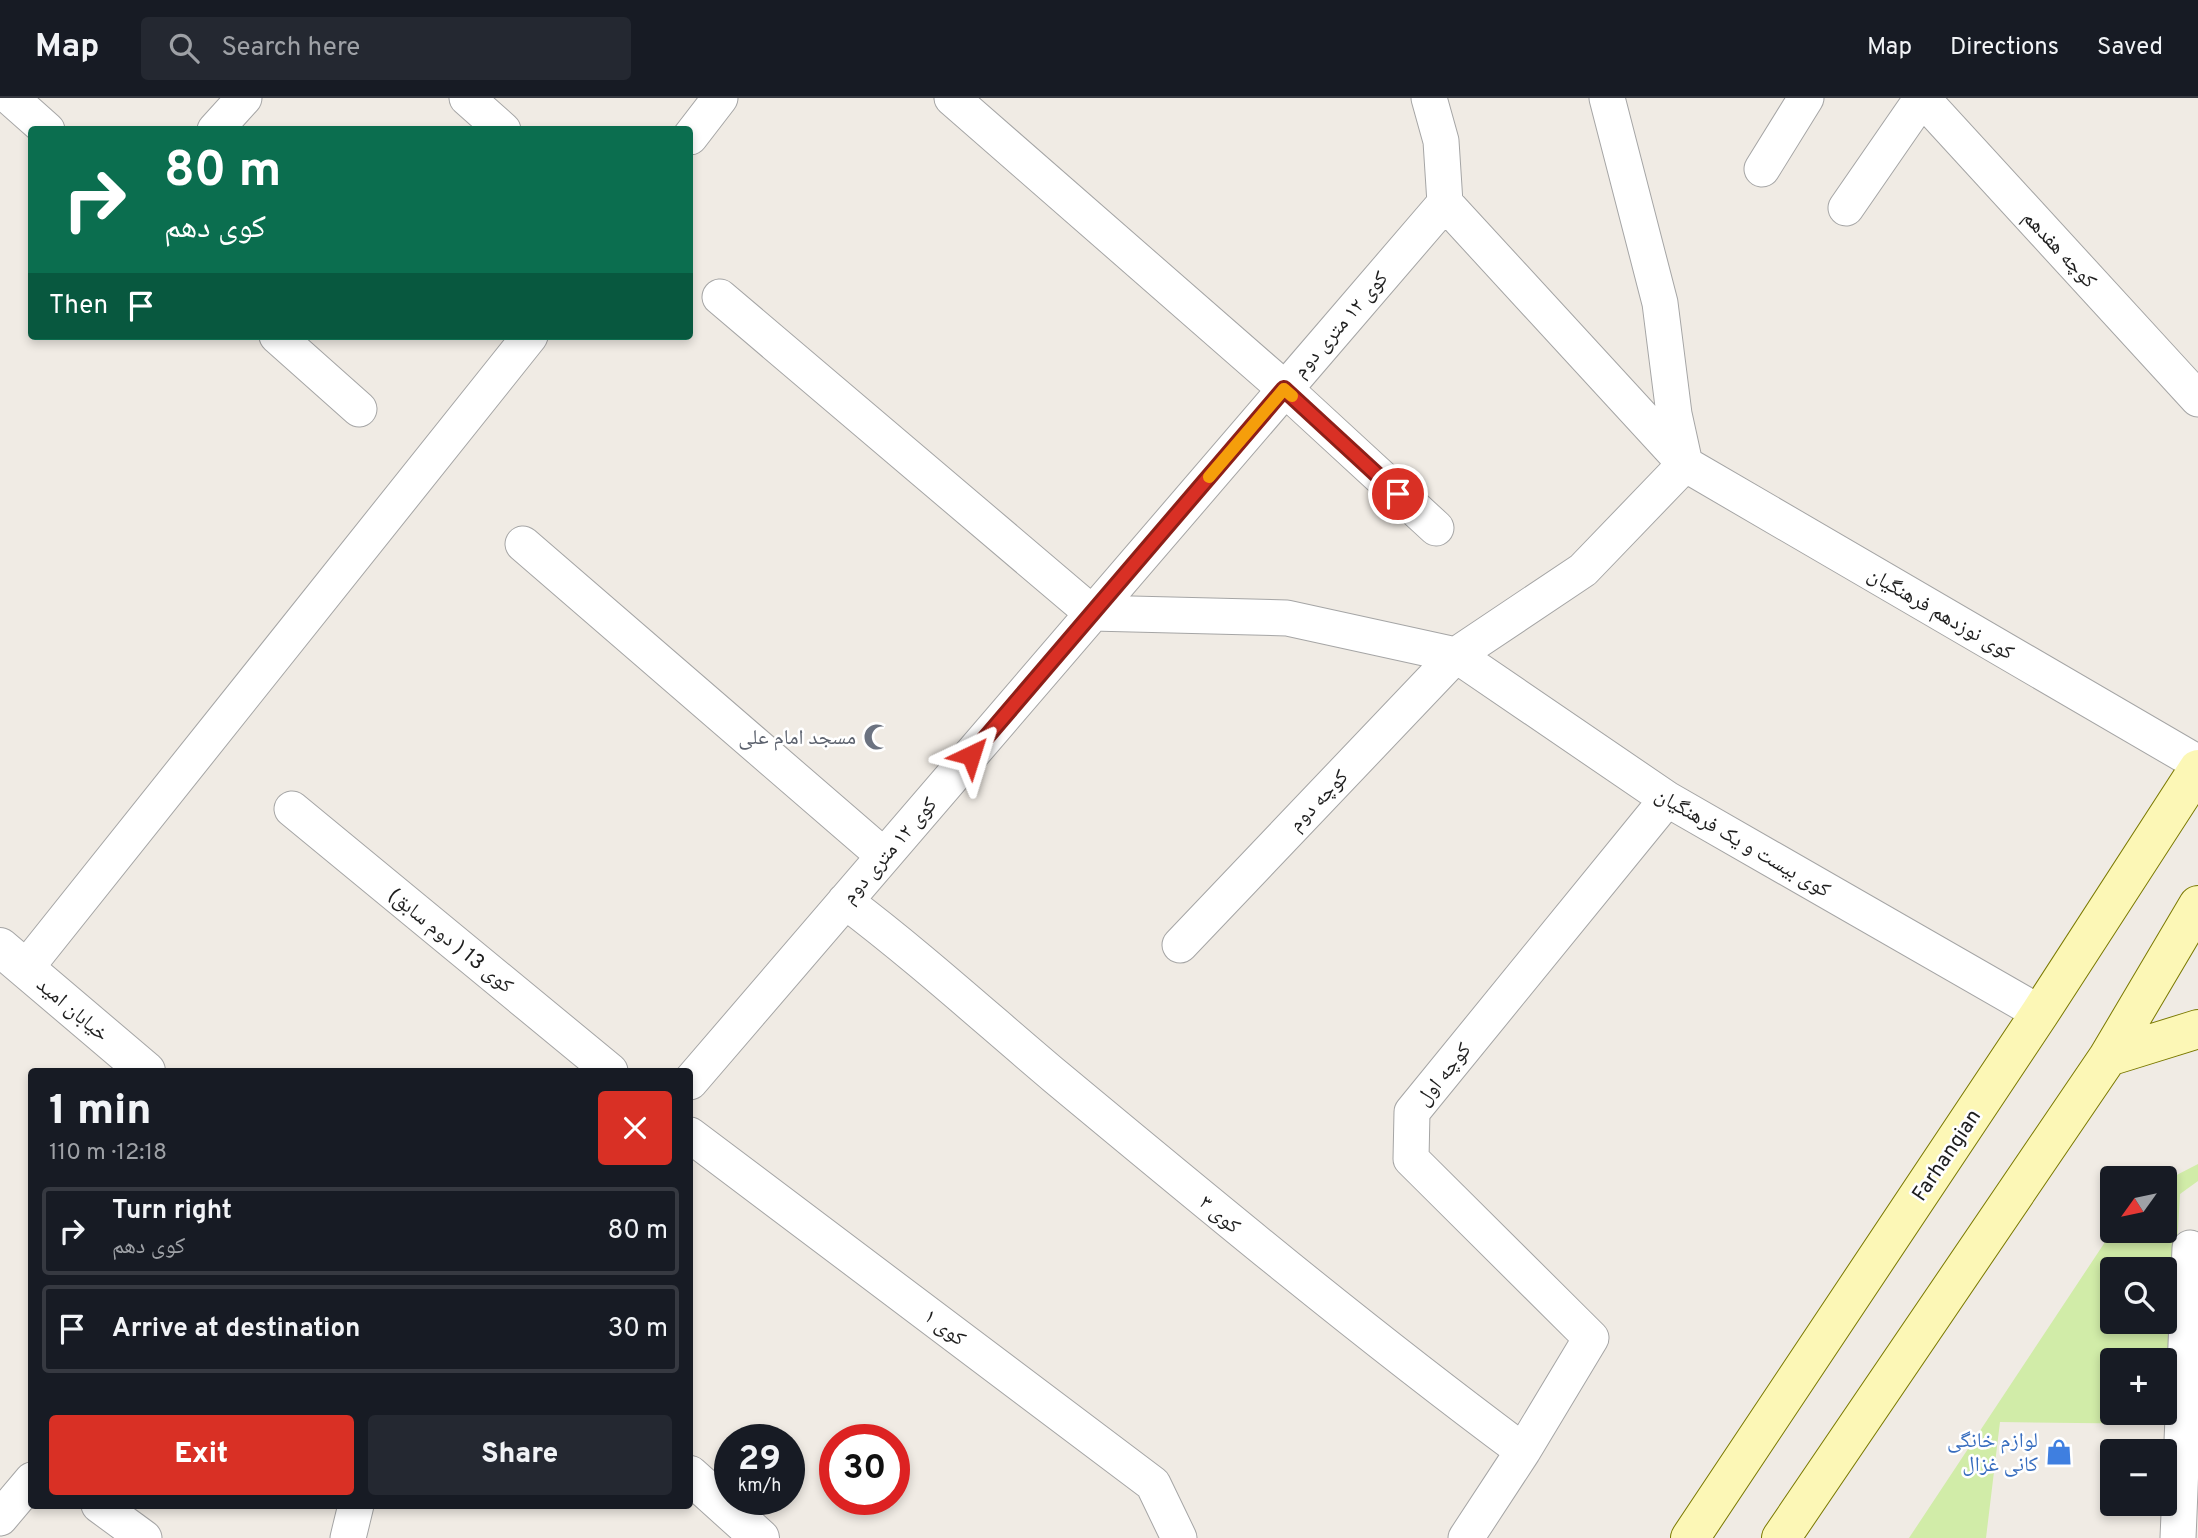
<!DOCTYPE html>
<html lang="en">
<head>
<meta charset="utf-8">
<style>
  :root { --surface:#171b24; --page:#242831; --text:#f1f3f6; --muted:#9ea1a6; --line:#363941; --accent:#d93025 }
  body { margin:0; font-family:Overpass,"Noto Naskh Arabic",sans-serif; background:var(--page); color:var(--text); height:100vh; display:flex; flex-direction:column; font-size:26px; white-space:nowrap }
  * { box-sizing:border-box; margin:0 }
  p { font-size:23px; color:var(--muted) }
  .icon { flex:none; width:38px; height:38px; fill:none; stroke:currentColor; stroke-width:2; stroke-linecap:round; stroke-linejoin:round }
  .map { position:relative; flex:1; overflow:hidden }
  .side { position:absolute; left:28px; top:970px; width:665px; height:441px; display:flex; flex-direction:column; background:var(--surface); border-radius:7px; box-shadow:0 4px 10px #0003 }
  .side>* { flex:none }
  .hud { position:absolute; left:28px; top:28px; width:665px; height:214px; border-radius:7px; box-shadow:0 4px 10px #0003; background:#0b6e4f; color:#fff; overflow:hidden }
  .needle { width:46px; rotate:237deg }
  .tools { position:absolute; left:2100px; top:1068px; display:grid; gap:14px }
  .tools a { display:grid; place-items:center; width:77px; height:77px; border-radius:7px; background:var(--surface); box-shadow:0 4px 10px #0003; font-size:35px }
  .speed { position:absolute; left:714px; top:1326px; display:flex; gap:14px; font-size:35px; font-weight:700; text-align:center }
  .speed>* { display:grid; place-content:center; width:91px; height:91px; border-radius:50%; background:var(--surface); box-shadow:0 4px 10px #0003; line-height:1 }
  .speed small { font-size:18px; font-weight:400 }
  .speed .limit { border:10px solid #d22; background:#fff; color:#111 }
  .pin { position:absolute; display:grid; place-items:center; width:60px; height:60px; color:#fff; margin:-30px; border:4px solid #fff; border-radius:50%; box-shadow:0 2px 7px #0007 }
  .me { position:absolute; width:77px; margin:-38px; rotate:41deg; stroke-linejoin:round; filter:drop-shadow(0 0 5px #0008) }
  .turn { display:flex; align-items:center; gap:24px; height:147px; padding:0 21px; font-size:32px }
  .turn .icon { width:91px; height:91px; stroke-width:2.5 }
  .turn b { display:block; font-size:49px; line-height:60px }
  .then { display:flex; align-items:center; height:66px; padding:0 21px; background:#0003; gap:14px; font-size:26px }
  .round { display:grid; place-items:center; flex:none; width:74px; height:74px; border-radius:7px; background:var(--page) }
  .head { display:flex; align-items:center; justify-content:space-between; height:119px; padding:0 21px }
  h1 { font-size:42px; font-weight:800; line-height:52px }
  .action { display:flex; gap:14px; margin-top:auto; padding:14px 21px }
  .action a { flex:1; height:80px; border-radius:7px; background:var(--accent); color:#fff; font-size:28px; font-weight:800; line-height:80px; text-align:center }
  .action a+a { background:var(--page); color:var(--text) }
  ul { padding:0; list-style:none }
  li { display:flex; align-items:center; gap:21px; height:88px; margin:0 14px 10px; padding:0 7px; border:4px solid var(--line); border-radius:7px }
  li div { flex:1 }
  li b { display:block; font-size:26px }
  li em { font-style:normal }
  header { display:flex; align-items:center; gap:42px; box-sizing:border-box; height:98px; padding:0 35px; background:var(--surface); border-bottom:2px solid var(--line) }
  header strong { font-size:33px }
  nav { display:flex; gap:38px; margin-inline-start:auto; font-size:24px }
  .search { width:490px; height:63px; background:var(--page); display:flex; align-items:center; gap:18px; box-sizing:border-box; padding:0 24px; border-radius:7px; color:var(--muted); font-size:26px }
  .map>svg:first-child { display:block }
  .grass { fill:#d1eca8; fill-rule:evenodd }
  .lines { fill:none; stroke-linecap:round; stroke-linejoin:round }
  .minor-casing { stroke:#a5a5a5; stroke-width:37 }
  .tertiary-casing { stroke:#a5a5a5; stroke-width:40 }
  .secondary-casing { stroke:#7a7901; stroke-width:40 }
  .minor { stroke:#fff; stroke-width:35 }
  .tertiary { stroke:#fff; stroke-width:38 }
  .secondary { stroke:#fcf7b6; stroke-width:38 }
  .route-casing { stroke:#8d1f18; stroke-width:18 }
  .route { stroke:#d93025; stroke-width:12 }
  .slow { stroke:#f59e0b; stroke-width:12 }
  .labels { text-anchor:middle; stroke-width:5; stroke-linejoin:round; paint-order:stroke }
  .street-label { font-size:21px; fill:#1e1e1e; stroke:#fff }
  .worship-label { font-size:21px; fill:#5b616d; stroke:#fff; text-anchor:end }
  .shop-label { font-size:21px; fill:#366cbe; stroke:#fff; text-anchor:end }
</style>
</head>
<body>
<header>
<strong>Map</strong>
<div class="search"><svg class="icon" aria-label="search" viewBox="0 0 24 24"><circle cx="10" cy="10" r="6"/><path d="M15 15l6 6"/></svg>Search here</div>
<nav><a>Map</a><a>Directions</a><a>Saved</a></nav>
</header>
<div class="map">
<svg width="2198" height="1440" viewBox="0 0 2198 1440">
  <rect width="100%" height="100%" fill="#f0ebe4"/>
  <!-- grass -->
  <path class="grass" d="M2198 1066V1083L2180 1096 2167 1326 2000 1324 1986 1440H1909L2113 1132H2165V1083ZM2112 1171H2165V1223H2112ZM2112 1262H2165V1314H2112Z"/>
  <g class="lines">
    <!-- minor casing -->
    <g class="minor-casing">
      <path id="minor" d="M11 0 47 32
        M467 0 503 32
        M952 0 1285 291 1436 430
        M1429 0 1441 43 1445 105 1685 366 2198 665
        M1607 0 1660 205 1674 316 1685 366
        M1922 0 2198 301
        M215 32 244 0
        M690 39 720 0
        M1762 71 1806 0
        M1846 110 1922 0
        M720 199 1092 515 1287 520 1456 557 1583 472 1685 366
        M277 238 359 311
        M523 446 884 758
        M292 711 610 973
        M845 803C918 858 986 920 1056 979 1210 1107 1363 1234 1523 1353L1466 1440
        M1180 847 1456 557 1667 701 2040 915
        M25 871 530 238
        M690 984 1445 105
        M690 1037 1153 1386 1179 1440
        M1523 1353 1591 1240 1411 1061 1412 1014 1667 701
        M99 1407 144 1440
        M0 1420 32 1382
        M348 1440 356 1407
        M2178 1440 2190 1150"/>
    </g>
    <!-- tertiary casing -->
    <g class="tertiary-casing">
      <path id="tertiary" d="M0 849 146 973
        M690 1377 760 1440"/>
    </g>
    <!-- secondary casing -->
    <g class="secondary-casing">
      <path id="secondary" d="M2108 959 2198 931
        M1690 1440 2040 915 2198 671
        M1781 1440 2108 959 2198 807"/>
    </g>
    <!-- minor -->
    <use href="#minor" class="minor"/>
    <!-- tertiary -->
    <use href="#tertiary" class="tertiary"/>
    <!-- secondary -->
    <use href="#secondary" class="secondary"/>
  </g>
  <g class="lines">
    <!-- route casing -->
    <g class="route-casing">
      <path id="route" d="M971 657 1284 291 1398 396"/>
    </g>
    <!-- route -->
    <use href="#route" class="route"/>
    <!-- slow -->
    <path class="slow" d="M1209 379 1284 291 1292 298"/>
  </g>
  <!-- icons -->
  <defs>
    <g id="mosque-bare" transform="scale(2.1)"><path d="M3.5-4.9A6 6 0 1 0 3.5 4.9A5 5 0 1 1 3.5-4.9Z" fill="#6b7280" stroke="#fff" stroke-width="2.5" paint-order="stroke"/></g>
    <g id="shop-bare" transform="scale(2.1)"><path d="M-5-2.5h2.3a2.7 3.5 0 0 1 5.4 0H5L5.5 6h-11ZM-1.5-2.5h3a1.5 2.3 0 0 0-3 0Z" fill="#3f7fe0" stroke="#fff" stroke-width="2.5" paint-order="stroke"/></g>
  </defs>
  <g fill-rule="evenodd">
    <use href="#mosque-bare" x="877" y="639"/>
    <use href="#shop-bare" x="2059" y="1354"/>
  </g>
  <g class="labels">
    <!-- street labels -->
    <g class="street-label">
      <text transform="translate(2060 151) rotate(47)" y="7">کوچه هفدهم</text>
      <text transform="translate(1340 226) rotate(-49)" y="7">کوی ۱۲ متری دوم</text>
      <text transform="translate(1941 515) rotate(30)" y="7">کوی نوزدهم فرهنگیان</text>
      <text transform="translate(1318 702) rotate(-46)" y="7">کوچه دوم</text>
      <text transform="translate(1743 744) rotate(30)" y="7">کوی بیست و یک فرهنگیان</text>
      <text transform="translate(889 752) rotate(-49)" y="7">کوی ۱۲ متری دوم</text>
      <text transform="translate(451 842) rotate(39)" y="7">کوی 13 ( دوم سابق)</text>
      <text transform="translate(73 911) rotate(40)" y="7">خیابان امید</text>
      <text transform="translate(1443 976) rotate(-51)" y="7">کوچه اول</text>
      <text transform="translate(1946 1057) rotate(-56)" y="7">Farhangian</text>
      <text transform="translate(1220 1116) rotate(40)" y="7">کوی ۳</text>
      <text transform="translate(945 1229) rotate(37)" y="7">کوی ۱</text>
    </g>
    <!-- worship labels -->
    <g class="worship-label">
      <text x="856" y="646">مسجد امام علی</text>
    </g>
    <!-- shop labels -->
    <g class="shop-label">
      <text x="2038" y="1349">لوازم خانگی<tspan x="2038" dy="24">کانی غزال</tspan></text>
    </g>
  </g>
</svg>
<div class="tools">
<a><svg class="needle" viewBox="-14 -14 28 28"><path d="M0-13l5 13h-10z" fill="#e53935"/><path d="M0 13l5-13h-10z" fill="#9ea1a6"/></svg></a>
<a><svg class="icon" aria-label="search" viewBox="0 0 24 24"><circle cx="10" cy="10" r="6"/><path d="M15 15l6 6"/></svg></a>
<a>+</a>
<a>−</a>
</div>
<div class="speed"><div>29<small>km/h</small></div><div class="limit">30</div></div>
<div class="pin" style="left:1398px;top:396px;background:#d93025"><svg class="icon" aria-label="arrive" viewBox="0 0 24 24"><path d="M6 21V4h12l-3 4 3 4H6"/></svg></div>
<svg class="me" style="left:971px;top:657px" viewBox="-20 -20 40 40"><path d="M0-17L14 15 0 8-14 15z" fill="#d93025" stroke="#fff" stroke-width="4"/></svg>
<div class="hud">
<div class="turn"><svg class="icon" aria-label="right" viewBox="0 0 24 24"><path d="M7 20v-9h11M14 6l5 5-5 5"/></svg><div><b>80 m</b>کوی دهم</div></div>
<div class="then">Then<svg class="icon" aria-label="arrive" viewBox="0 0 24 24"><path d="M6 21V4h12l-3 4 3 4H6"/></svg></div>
</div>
<section class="side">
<div class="head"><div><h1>1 min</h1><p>110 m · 12:18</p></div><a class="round" style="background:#d93025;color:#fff"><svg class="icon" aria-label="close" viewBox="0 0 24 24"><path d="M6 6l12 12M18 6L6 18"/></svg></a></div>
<ul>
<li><svg class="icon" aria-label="right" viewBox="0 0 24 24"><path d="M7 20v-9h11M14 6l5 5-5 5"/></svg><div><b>Turn right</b><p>کوی دهم</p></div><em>80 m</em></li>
<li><svg class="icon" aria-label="arrive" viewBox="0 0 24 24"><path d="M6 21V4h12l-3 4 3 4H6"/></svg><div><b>Arrive at destination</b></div><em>30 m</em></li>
</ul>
<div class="action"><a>Exit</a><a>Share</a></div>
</section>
</div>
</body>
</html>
